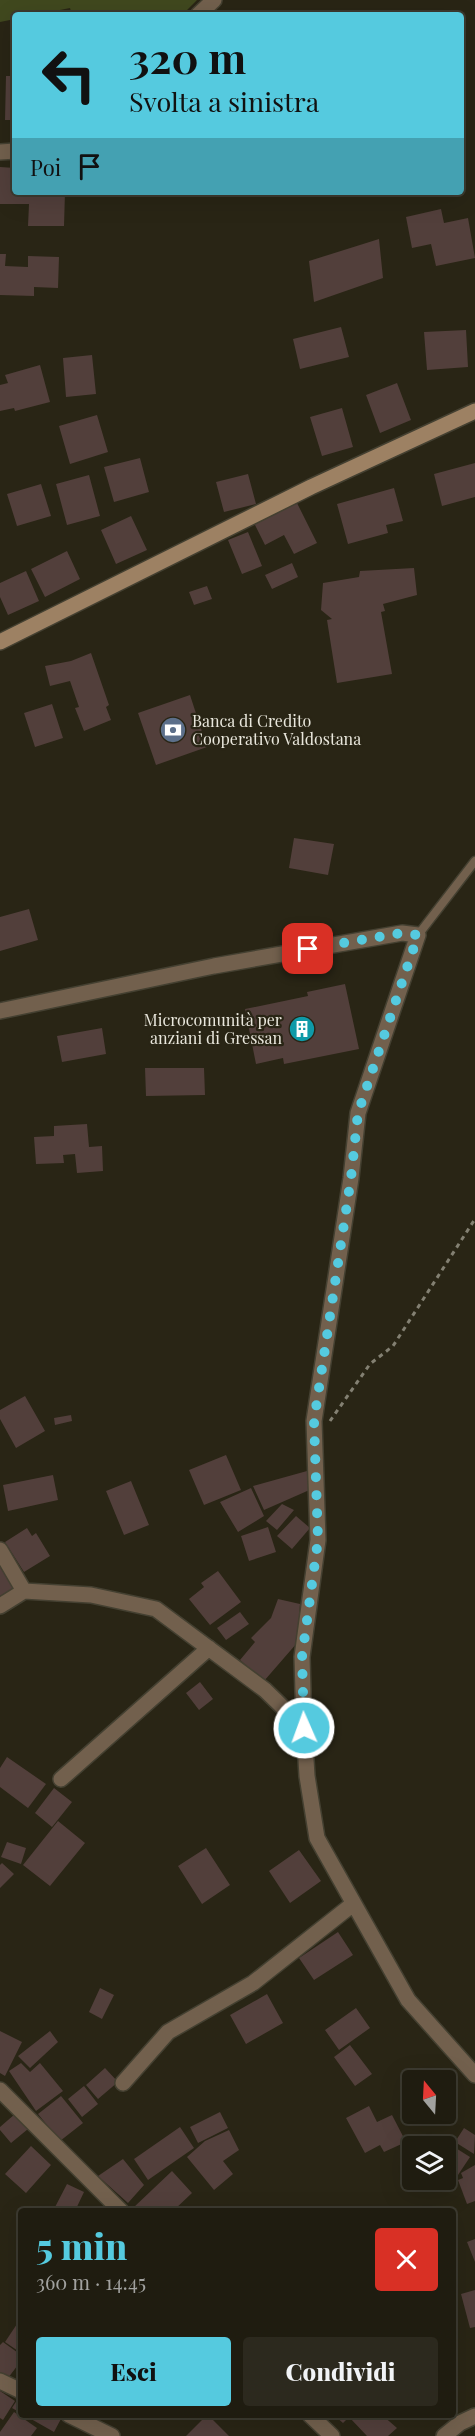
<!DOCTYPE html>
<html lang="it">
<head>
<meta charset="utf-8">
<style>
  :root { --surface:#1f1c10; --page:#2c291e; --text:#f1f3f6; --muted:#a1a19f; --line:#3c3a30; --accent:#55cadf }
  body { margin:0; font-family:"Playfair Display",serif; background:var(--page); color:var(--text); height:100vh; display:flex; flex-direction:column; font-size:22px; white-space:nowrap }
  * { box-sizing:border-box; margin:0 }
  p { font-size:20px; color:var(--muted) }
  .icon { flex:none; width:33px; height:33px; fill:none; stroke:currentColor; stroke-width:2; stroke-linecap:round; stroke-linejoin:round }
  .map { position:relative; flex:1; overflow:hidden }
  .details { position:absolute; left:18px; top:2208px; width:438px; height:210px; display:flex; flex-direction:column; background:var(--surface); border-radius:6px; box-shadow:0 6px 24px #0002,0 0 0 2px var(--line) }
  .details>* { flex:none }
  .top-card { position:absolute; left:12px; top:12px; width:452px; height:183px; border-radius:6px; box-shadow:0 6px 24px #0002,0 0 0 2px var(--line); background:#55cadf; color:#111; overflow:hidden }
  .needle { width:39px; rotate:342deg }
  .controls { position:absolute; left:402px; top:2070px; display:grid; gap:12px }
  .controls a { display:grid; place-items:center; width:54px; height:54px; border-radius:6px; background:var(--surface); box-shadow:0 6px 24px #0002,0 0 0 2px var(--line); font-size:30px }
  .pin { position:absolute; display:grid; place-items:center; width:51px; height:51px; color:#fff; margin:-26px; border-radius:12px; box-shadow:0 3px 9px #0006 }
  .me { position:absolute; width:66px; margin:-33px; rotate:358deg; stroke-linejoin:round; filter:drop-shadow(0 0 4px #0008) }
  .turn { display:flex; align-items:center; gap:21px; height:126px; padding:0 18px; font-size:27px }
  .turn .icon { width:78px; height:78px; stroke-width:2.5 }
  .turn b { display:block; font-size:42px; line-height:51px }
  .then { display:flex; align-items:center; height:57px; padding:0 18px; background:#0003; gap:12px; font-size:22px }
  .round { display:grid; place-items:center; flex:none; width:63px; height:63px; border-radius:6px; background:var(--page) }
  .head { display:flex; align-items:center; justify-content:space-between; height:102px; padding:0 18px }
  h1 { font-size:36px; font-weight:800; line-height:45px; color:var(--accent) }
  .primary-button { display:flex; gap:12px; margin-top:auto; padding:12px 18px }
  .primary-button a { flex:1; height:69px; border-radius:6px; background:var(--accent); color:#111; font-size:24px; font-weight:800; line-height:69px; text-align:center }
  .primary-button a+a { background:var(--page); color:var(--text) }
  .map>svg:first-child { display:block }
  .green { fill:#40481e }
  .building { fill:#523f3b }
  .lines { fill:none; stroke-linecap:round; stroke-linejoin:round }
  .service-casing { stroke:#444031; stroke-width:11 }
  .minor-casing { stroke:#444031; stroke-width:18 }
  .secondary-casing { stroke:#444031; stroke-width:18 }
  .path { stroke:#838072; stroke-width:3; stroke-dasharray:4.5 4.5; stroke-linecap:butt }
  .service { stroke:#72604d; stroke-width:8 }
  .minor { stroke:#72604d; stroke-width:15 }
  .secondary { stroke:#9d8163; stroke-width:15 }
  .route { stroke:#55cadf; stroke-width:10; stroke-dasharray:0 18 }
  .labels { text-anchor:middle; stroke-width:4.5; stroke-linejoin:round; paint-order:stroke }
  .poi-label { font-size:16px; fill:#e9e7dc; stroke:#292515; text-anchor:start }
</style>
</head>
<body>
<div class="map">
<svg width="475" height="2436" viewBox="0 0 475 2436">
  <rect width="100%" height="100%" fill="#292515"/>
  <!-- green -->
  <path class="green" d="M0 0H197L182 15H72L70 8 35 15H15V19L0 22Z"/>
  <!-- building -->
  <path class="building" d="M6 76H15V120H5Z
    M0 167 15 168V192H65L64 226H28L29 204H0Z
    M441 209 444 223 468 218 475 258 436 266 431 244 412 248 406 217Z
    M379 239 383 278 314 302 309 261Z
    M0 254H6L5 266 28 267V256L59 257 58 288 34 287V296L0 295Z
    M341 327 349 357 300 369 293 339Z
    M466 330 468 367 427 370 424 332Z
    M92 355 96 394 66 397 63 358Z
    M40 365 50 402 15 411 14 408 0 411V385L8 383 5 375Z
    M397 383 411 420 380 433 366 395Z
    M342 408 353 447 322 456 310 417Z
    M97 415 108 452 70 464 59 426Z
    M140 458 149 492 114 502 104 467Z
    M475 463V497L442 506 434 474Z
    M248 474 256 504 224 512 216 482Z
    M89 475 100 516 67 525 56 484Z
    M41 484 51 516 17 526 7 494Z
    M394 488 403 521 386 525 388 533 348 544 337 504Z
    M296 501 317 543 294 554 284 535 265 545 254 523Z
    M131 516 147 550 116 564 101 530Z
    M248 532 262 566 242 574 228 540Z
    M67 551 80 579 45 597 31 569Z
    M292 563 298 577 272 589 265 575Z
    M414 568 417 595 383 604 385 611 381 612 392 674 337 683 327 620 332 619 321 610 323 583 359 577 360 571Z
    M26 571 39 601 8 615 0 597V583Z
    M207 586 212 599 194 605 189 592Z
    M91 653 109 705 106 707 111 720 84 731 75 708 79 707 70 681 50 686 45 666 71 661Z
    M190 695 207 747 156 765 138 713Z
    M52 704 63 738 35 747 24 713Z
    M294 838 334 844 328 875 289 868Z
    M29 909 38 940 0 951V917Z
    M345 984 359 1049 284 1064 283 1058 256 1064 245 1009 308 996 307 992Z
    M102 1028 106 1054 62 1062 57 1036Z
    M145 1068H204L205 1095 146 1096Z
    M87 1124 89 1147 102 1146 103 1171 77 1173 75 1154 63 1155 64 1163 36 1164 34 1137 54 1136V1126Z
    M25 1396 45 1431 16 1448 0 1419V1410Z
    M71 1415 72 1421 55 1425 54 1418Z
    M226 1455 241 1490 204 1505 189 1470Z
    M307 1471 314 1488 264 1510 253 1486Z
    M53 1475 58 1500 8 1511 3 1485Z
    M131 1481 149 1525 124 1535 106 1491Z
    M251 1488 264 1516 238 1532 220 1502Z
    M282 1504 294 1510 277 1530 266 1521Z
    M296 1516 310 1528 292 1549 277 1536Z
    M268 1527 276 1552 249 1561 241 1536Z
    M27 1528 32 1536 36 1533 50 1556 24 1572 5 1542Z
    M0 1567 14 1588 0 1596Z
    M218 1571 241 1602 210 1625 189 1599 204 1587 201 1583Z
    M278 1599 300 1604 297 1643 264 1681 240 1660 255 1642 251 1638 271 1618Z
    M240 1612 249 1624 226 1640 217 1628Z
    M200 1682 213 1699 199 1710 186 1693Z
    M7 1757 46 1784 28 1808 0 1787V1768Z
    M54 1788 72 1802 52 1827 35 1813Z
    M58 1821 85 1843 50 1886 23 1865Z
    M7 1842 26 1848 21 1864 1 1857Z
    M206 1848 230 1885 202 1904 178 1866Z
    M299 1850 321 1881 290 1903 269 1871Z
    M2 1863 14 1874 0 1888V1865Z
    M338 1932 353 1955 314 1980 299 1958Z
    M100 1988 114 1995 102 2019 89 2012Z
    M267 1994 283 2023 246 2044 230 2015Z
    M356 2008 370 2028 339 2050 325 2030Z
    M0 2031 22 2042 5 2076 0 2073Z
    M50 2031 58 2042 30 2068 18 2056Z
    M350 2045 372 2074 355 2086 334 2057Z
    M21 2063 30 2072 40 2063 63 2091 36 2111 9 2071Z
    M105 2068 118 2082 98 2099 86 2085Z
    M84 2086 98 2104 82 2117 68 2099Z
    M61 2096 83 2123 60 2141 38 2114Z
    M369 2106 377 2122 392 2115 406 2142 384 2152 380 2145 365 2153 346 2118Z
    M220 2112 228 2128 198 2143 190 2127Z
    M15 2114 28 2129 11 2143 0 2130V2127Z
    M180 2127 194 2148 148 2180 134 2159Z
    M464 2128 475 2135 474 2154 455 2142Z
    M229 2130 239 2150 223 2161 233 2174 214 2190 187 2157 205 2141Z
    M443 2140 470 2157 454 2181 446 2176V2146H439Z
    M31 2146 51 2165 26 2193 5 2174Z
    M123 2159 144 2185 128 2203 98 2176Z
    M475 2165V2201L467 2204 458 2180 463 2178 461 2173Z
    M172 2171 192 2193 173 2211H135L133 2208Z
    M67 2184 84 2192 75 2211H53Z
    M475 2239V2262L467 2242Z
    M475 2290V2327L470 2328 461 2294Z
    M21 2318V2353L5 2342Z
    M3 2342 21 2355V2361L8 2378 0 2372V2345Z
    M0 2391 15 2401 3 2420 0 2418Z
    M21 2394V2413L12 2408Z
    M14 2412 37 2428 31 2436H0V2432Z
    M24 2415H59L62 2417 54 2432Z
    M207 2415H208L229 2436H186Z
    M338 2415H382L397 2428 388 2436H367L349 2417 343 2423 336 2417Z"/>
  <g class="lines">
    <!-- service casing -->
    <g class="service-casing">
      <path id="service" d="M418 935 475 861"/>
    </g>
    <!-- minor casing -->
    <g class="minor-casing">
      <path id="minor" d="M198 15 214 0
        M0 152 15 151
        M0 1011 214 966 402 933 418 935 358 1113 351 1178 314 1421 318 1540 302 1657 304 1728
        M0 1550 24 1591
        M0 1606 24 1591 91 1595 156 1609 265 1690 304 1728 307 1776 317 1838 408 2000 475 2075
        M61 1779 209 1648
        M123 2083 168 2032 253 1983 353 1904
        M0 2090 121 2211
        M0 2381 21 2391
        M69 2415 112 2436
        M310 2415 332 2436
        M444 2436 460 2423 475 2416"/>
    </g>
    <!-- secondary casing -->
    <g class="secondary-casing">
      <path id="secondary" d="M0 642 311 487 475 411"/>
    </g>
    <!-- path -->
    <path class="path" d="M330 1421 370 1364 393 1346 475 1219"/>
    <!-- service -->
    <use href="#service" class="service"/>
    <!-- minor -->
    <use href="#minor" class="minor"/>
    <!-- secondary -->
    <use href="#secondary" class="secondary"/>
  </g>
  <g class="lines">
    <!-- route -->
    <path class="route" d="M304 1728 302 1657 318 1540 314 1421 351 1178 358 1113 418 935 402 933 308 949"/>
  </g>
  <!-- icons -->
  <defs>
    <g id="bank-disc" transform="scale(1.35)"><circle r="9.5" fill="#5c6f8a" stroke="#292515"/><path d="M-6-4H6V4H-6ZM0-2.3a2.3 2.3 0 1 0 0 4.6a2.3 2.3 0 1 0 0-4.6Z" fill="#fff"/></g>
    <g id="building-disc" transform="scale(1.35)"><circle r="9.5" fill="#0f9aa8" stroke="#292515"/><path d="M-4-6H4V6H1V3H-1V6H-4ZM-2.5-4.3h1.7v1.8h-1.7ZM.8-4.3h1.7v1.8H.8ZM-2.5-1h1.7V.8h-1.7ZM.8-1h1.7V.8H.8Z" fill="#fff"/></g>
  </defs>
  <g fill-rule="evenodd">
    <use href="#bank-disc" x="173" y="730"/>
    <use href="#building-disc" x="302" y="1029"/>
  </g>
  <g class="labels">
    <!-- poi labels -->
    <g class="poi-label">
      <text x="192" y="727">Banca di Credito<tspan x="192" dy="18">Cooperativo Valdostana</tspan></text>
      <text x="282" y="1026" text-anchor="end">Microcomunità per<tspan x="282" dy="18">anziani di Gressan</tspan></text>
    </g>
  </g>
</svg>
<div class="controls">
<a><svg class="needle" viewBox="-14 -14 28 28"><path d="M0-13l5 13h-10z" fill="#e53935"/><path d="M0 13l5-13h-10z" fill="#a1a19f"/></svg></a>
<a><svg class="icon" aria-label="layers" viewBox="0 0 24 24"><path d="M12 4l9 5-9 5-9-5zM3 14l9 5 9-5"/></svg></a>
</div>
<div class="pin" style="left:308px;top:949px;background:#d93025"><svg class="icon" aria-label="arrive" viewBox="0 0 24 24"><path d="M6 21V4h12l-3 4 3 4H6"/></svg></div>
<svg class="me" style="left:304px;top:1728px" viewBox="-20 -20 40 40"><circle r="17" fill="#55cadf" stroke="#fff" stroke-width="3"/><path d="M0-11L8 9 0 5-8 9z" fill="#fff"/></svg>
<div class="top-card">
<div class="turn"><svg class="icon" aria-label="left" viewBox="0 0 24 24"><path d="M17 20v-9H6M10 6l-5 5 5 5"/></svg><div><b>320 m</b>Svolta a sinistra</div></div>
<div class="then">Poi<svg class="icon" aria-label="arrive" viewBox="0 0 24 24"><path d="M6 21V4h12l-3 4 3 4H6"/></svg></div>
</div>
<section class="details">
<div class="head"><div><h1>5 min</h1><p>360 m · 14:45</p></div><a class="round" style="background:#d93025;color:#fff"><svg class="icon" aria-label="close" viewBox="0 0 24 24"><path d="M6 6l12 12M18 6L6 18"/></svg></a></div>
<div class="primary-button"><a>Esci</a><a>Condividi</a></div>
</section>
</div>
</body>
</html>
